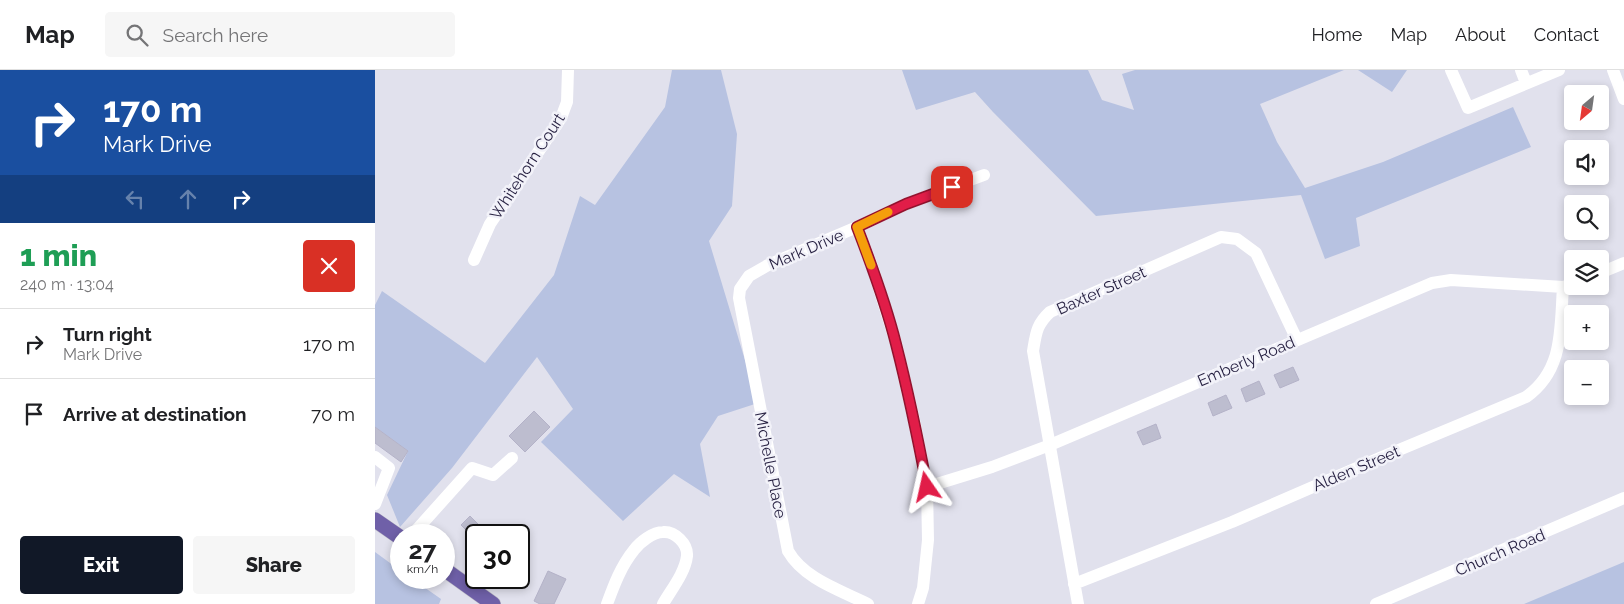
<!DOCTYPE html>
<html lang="en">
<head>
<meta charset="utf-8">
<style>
  :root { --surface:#fff; --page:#f6f6f6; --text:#202124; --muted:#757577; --line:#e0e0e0; --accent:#111827 }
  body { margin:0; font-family:Raleway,sans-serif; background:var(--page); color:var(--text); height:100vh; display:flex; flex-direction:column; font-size:19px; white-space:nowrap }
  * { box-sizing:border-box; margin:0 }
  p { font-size:16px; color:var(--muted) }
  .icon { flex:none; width:28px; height:28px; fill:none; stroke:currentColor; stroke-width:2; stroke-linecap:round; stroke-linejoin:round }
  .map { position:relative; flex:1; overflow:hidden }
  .panel { display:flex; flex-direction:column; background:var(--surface); width:375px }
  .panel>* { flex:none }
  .hud { background:#1a4fa0; color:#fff; overflow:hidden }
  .needle { width:32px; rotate:209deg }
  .buttons { position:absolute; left:1189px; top:15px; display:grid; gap:10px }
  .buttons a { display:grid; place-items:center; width:45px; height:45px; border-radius:5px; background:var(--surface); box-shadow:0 2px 8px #0003; font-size:25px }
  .speed { position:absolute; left:15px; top:454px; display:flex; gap:10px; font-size:25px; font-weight:700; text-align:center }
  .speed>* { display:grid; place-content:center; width:65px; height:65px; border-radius:50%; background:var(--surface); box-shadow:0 2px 8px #0003; line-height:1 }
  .speed small { font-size:12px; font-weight:400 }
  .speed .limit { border:2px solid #111; border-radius:8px; background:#fff; color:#111 }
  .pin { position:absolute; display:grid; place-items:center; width:42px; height:42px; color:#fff; margin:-21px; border-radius:10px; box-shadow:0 2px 8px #0006 }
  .me { position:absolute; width:55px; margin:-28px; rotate:349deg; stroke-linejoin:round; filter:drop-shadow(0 0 4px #0008) }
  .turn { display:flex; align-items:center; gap:18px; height:105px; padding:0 20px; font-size:22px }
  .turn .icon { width:65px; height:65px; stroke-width:2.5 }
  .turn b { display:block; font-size:35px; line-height:42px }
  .lanes { display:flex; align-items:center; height:48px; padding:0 20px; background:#0003; justify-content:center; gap:25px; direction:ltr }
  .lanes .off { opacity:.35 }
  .round { display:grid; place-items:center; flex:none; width:52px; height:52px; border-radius:5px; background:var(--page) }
  .head { display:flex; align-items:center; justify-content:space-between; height:85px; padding:0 20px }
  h1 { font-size:30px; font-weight:800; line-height:38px; color:#1e9e55 }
  .action { display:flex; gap:10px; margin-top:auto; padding:10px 20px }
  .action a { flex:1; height:58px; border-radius:5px; background:var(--accent); color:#fff; font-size:20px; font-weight:800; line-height:58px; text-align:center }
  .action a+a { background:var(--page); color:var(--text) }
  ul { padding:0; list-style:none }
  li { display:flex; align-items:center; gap:15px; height:70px; padding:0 20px; border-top:1px solid var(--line) }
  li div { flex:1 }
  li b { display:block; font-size:19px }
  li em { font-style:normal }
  header { display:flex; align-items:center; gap:30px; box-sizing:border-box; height:70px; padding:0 25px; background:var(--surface); border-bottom:1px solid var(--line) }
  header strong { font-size:24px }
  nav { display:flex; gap:28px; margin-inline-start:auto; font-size:18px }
  .search { width:350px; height:45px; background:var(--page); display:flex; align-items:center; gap:12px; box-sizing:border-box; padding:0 18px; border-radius:5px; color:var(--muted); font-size:19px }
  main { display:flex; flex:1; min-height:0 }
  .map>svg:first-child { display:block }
  .green { fill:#b7c2e1 }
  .building { fill:#bdbdcf; stroke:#b4b2c8 }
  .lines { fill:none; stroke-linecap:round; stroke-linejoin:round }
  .major-casing { stroke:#bebcc6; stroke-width:16 }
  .minor { stroke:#fff; stroke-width:12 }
  .major { stroke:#6f60a8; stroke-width:15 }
  .route-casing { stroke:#92132f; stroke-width:12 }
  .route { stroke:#e11d48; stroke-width:9 }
  .slow { stroke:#f59e0b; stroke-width:9 }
  .labels { text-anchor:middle; stroke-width:5; stroke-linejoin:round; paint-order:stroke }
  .street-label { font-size:16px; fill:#251f40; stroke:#f2f2f9 }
</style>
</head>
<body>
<header>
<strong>Map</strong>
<div class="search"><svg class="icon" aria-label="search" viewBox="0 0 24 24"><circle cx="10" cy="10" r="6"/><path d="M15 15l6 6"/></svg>Search here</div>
<nav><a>Home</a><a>Map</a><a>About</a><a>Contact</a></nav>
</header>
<main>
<section class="panel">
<div class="hud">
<div class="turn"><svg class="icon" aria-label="right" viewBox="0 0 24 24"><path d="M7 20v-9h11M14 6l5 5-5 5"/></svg><div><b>170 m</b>Mark Drive</div></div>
<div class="lanes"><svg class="icon off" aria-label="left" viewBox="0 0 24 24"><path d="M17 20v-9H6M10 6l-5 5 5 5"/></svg><svg class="icon off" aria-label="ahead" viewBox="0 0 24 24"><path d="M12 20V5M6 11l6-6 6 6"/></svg><svg class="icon" aria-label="right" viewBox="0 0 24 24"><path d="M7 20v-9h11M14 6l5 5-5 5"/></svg></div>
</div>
<div class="head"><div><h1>1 min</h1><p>240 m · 13:04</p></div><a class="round" style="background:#d93025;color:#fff"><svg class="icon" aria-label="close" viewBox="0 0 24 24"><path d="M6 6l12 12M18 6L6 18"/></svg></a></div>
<ul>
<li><svg class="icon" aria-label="right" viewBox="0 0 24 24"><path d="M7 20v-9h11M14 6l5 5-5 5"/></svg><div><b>Turn right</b><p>Mark Drive</p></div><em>170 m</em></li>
<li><svg class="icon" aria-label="arrive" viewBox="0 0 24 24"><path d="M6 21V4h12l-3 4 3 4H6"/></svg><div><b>Arrive at destination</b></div><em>70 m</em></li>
</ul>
<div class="action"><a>Exit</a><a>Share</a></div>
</section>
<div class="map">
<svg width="1249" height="534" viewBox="0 0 1249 534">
  <rect width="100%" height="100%" fill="#e1e1ed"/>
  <!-- green -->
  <path class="green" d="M297 0H346L362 64 357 136 334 171 383 333 343 346 325 374 335 427 299 404 248 451 166 372 198 339 162 287 77 398 25 457 12 425 33 381 0 357V235L7 221 110 293 179 205 205 126 220 135 290 37Z
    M527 0H713L727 30 759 40 747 4 760 0H969L885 34 902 72 930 118 1008 92 1138 37 1156 77 981 148 985 176 950 189 926 125 721 146 618 42 600 22 541 40Z
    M983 0H1032L1017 22Z
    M0 482 26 501V508H36L66 529 64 534H0Z
    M1249 492V534H1149Z"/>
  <!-- building -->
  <path class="building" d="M918 297 924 310 905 318 899 305Z
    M884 311 890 324 871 332 866 319Z
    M851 325 857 338 838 346 833 333Z
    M159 341 175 357 150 382 134 366Z
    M781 354 786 368 768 375 762 362Z
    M0 357 33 381 26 392 0 373Z
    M95 446 106 457 97 466 86 455Z
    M137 458 146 464 144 467V465H131Z
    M173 501 191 509 179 534H165L159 531Z"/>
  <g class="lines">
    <!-- major casing -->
    <g class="major-casing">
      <path id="major" d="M0 450 26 468
        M69 499 118 534"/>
    </g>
    <!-- minor -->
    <path class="minor" d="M1076 0 1093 38 1184 0
      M1146 0 1151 13
      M1238 0 1249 29
      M482 157 498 199 521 273 539 350 552 417 553 470 548 518 543 534
      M99 190 115 154 186 48 192 32 193 0
      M1225 203 1249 193
      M0 387 14 398 0 434
      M552 417 617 397 675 375 1057 213 1076 210 1188 217 1198 214
      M37 465 97 398 118 405 137 388
      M699 514 857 452 1007 387 1151 327C1189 300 1185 259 1188 217
      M232 534C239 515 246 496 259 480 265 472 278 462 288 462 300 461 313 474 312 486 310 503 296 520 288 534
      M493 534C465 520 429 509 413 481L364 228 365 219 374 206 393 195 482 157 531 134 609 105
      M703 534 658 281C661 264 661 255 675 242L846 167 862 169 881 183 922 270
      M1001 534 1249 428"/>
    <!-- major -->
    <use href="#major" class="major"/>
  </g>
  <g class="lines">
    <!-- route casing -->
    <g class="route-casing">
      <path id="route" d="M552 417C543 369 533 321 521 274 511 234 497 196 482 157L531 134 577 117"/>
    </g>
    <!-- route -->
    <use href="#route" class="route"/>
    <!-- slow -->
    <path class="slow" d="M496 195 482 157 513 142"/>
  </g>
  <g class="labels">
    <!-- street labels -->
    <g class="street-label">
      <text transform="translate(152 96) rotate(-57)" y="6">Whitehorn Court</text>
      <text transform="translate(431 179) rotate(-23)" y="6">Mark Drive</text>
      <text transform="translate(726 220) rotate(-24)" y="6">Baxter Street</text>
      <text transform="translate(871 291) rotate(-23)" y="6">Emberly Road</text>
      <text transform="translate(396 395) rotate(79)" y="6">Michelle Place</text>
      <text transform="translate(981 398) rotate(-23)" y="6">Alden Street</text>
      <text transform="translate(1125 482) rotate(-23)" y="6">Church Road</text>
    </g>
  </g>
</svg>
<div class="buttons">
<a><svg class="needle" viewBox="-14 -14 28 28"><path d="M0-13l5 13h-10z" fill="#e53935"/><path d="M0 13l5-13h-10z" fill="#757577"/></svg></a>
<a><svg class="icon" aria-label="sound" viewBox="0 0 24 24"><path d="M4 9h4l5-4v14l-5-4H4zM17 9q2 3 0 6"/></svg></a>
<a><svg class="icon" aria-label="search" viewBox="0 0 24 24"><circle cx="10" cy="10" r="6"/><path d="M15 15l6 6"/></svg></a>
<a><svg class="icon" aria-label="layers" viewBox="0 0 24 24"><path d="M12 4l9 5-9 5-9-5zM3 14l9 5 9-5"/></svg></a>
<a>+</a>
<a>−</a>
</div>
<div class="speed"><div>27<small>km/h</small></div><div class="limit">30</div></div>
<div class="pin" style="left:577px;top:117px;background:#d93025"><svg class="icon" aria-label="arrive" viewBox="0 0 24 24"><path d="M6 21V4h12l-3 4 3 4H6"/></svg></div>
<svg class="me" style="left:552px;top:417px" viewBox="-20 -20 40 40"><path d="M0-17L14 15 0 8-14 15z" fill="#e11d48" stroke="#fff" stroke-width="4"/></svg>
</div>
</main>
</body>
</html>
